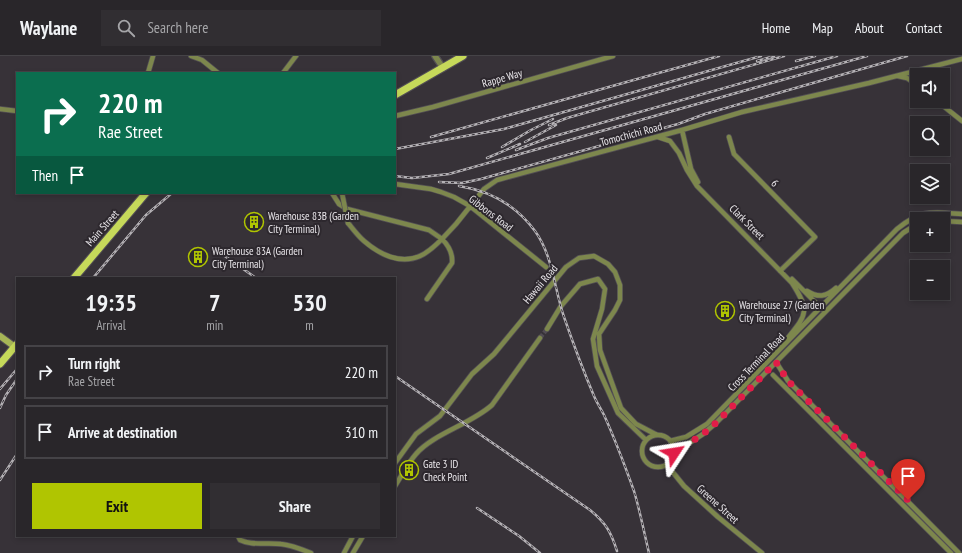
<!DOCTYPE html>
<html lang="en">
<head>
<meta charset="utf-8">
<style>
  :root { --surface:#29262a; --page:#312e32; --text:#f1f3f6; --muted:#a5a5a8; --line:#454347; --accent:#b0c501 }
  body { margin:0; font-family:"PT Sans Narrow",sans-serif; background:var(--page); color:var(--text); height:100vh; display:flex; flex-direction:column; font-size:15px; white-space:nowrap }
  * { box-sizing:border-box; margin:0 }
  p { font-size:13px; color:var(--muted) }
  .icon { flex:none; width:22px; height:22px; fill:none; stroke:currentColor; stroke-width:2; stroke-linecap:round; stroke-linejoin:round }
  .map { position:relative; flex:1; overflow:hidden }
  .details { position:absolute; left:16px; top:221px; width:380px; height:260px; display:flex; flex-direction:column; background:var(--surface); border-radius:0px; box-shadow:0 2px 6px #0003,0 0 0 1px var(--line) }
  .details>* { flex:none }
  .hud { position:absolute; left:16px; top:16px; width:380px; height:122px; border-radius:0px; box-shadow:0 2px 6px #0003,0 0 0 1px var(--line); background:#0b6e4f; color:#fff; overflow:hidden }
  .controls { position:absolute; left:910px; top:12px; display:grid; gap:8px }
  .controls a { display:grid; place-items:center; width:40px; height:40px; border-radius:0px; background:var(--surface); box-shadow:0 2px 6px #0003,0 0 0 1px var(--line); font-size:20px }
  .pin { position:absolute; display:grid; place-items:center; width:34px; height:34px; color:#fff; margin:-41px -17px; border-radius:50% 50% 50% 0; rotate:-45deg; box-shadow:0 0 4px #0007 }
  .pin .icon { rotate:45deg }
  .me { position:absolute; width:44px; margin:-22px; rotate:57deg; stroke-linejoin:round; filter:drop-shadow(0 0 3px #0008) }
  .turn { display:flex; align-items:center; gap:14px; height:84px; padding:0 16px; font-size:18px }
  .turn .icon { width:52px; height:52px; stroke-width:2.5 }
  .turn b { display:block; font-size:28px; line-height:34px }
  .then { display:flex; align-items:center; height:38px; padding:0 16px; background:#0003; gap:8px; font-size:15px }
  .eta { display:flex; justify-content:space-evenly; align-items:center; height:68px; text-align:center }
  .eta b { font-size:24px; font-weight:600; line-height:28px }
  .cta { display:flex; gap:8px; margin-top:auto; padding:8px 16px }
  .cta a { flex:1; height:46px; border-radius:0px; background:var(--accent); color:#111; font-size:16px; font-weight:600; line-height:46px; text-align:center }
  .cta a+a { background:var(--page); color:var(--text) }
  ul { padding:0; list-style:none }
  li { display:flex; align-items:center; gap:12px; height:54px; margin:0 8px 6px; padding:0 8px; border:2px solid var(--line); border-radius:0px }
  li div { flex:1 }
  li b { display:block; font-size:15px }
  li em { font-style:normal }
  header { display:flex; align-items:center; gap:24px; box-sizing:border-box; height:56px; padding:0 20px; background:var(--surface); border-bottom:1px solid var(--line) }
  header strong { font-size:19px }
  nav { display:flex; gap:22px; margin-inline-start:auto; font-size:14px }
  .search { width:280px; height:36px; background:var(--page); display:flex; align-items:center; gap:10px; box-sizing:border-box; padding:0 14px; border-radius:0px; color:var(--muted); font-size:15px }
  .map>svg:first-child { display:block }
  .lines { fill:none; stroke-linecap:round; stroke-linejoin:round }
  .minor-tunnel { stroke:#524d53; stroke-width:4.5; stroke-dasharray:4.5 2; stroke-linecap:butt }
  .minor-casing { stroke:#534f54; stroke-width:6 }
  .tertiary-casing { stroke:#534f54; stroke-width:8 }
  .secondary-casing { stroke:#534f54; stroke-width:8 }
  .primary-casing { stroke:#534f54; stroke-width:9 }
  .minor { stroke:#7d874d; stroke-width:4.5 }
  .tertiary { stroke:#7d874d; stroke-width:5.5 }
  .secondary { stroke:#a6b556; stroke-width:6 }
  .primary { stroke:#c6d95a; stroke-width:7 }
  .rail-casing { stroke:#b5b2b6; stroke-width:2.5 }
  .rail { stroke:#2d282e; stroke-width:1; stroke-dasharray:3; stroke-linecap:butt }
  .minor-bridge-casing { stroke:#534f54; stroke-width:6; stroke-linecap:butt }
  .minor-bridge { stroke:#7d874d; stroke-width:4.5 }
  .route { stroke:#e11d48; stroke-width:7; stroke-dasharray:0 12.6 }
  .labels { text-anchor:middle; stroke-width:4; stroke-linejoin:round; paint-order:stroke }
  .street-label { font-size:11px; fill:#e9e6ea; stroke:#2d282e }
  .poi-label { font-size:11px; fill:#e9e6ea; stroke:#2d282e; text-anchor:start }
</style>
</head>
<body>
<header>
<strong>Waylane</strong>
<div class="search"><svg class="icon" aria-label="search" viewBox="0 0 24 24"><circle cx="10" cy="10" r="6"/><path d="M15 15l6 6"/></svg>Search here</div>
<nav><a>Home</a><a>Map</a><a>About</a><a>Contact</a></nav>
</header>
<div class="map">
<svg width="962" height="497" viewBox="0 0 962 497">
  <rect width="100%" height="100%" fill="#373238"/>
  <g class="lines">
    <!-- minor-tunnel -->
    <path class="minor-tunnel" d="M540 282 547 273"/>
    <!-- minor casing -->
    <g class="minor-casing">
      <path id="minor" d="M191 0 202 4 218 17
        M148 17 153 0
        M283 17 296 0
        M927 19 934 11
        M898 20 907 22 917 29
        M937 45 962 65
        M0 53 17 55
        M395 60 433 51 613 0
        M682 74 691 113 698 126
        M658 81 670 85 679 97 687 114 697 130 792 227C811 256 806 259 787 283
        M729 81 734 98 815 181 780 215
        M395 128 431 133 441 136 454 141 470 150 546 211
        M332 137 339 148 347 153 429 174 442 183 456 168 484 133 497 124 682 74 742 56 869 27 962 3
        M943 165 962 166
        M348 167C353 173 358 180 364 185 379 198 400 209 420 200 429 196 435 190 442 183 449 190 453 197 452 207L427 243
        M792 223 822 253
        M807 235C818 242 826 241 836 232
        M547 273 561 250 580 228 598 223 605 233 602 253 593 283 597 310 618 357 646 384
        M776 306 788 325 959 497
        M773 319 951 497
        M642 395a16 16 0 1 1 32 0a16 16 0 1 1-32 0Z
        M670 385 686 381 707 368 897 173C922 153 931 156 962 158
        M674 397 703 378 716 367 903 177 917 168
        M395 407 416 378 440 360 472 318 494 298 566 211 579 202 594 200 608 208 615 216 620 229V244L615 254 599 278 600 294 621 352 636 368 657 379
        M667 409 684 430 718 461 762 497
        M395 430C402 419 408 407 416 398 433 378 471 368 492 349L540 282
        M238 480 240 484C252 490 267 486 281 488 291 489 301 493 311 497
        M344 497 353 480
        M353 497 363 480"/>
    </g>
    <!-- tertiary casing -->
    <g class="tertiary-casing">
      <path id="tertiary" d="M435 0 443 12"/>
    </g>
    <!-- secondary casing -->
    <g class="secondary-casing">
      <path id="secondary" d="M0 280 15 291"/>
    </g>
    <!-- primary casing -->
    <g class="primary-casing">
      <path id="primary" d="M395 39 463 0
        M74 222 146 137
        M0 308 17 288"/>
    </g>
    <!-- minor -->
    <use href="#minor" class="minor"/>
    <!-- tertiary -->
    <use href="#tertiary" class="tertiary"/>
    <!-- secondary -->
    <use href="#secondary" class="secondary"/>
    <!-- primary -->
    <use href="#primary" class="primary"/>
    <!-- rail casing -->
    <g class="rail-casing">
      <path id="rail" d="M757 5 774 0
        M796 5 815 0
        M549 69 567 62 784 0
        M431 81 719 0
        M525 86 556 69
        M502 91 531 74 553 63
        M395 93 504 73 761 0
        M516 94 548 82 837 0
        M487 102 520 88
        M395 120 412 122 449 118 867 0
        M439 126 462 127 481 123 678 68 705 58 907 0
        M459 130C491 135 516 149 535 175 553 200 554 232 564 261 573 287 583 314 594 340 597 347 601 353 604 359 615 383 625 410 634 435 640 455 644 476 649 497
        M212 191 256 222
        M93 222 146 159 172 137
        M395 320 590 454C606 467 611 476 617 495
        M0 333 17 313
        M0 352 6 339 17 323
        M0 424 17 398
        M477 452 519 480 540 497"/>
    </g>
    <!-- rail -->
    <use href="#rail" class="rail"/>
    <!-- minor-bridge casing -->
    <g class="minor-bridge-casing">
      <path id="minor-bridge" d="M342 137 348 167"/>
    </g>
    <!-- minor-bridge -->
    <use href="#minor-bridge" class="minor-bridge"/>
  </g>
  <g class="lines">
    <!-- route -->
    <path class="route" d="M674 397 703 378 716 367 776 306 788 325 908 444"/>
  </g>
  <!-- icons -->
  <defs>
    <g id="building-ring" transform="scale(1)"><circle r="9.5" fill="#2d282e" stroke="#b0c501" stroke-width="1.5"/><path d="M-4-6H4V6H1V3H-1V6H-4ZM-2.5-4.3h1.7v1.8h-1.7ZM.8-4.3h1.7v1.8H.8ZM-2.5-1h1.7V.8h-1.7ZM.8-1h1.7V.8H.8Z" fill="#b0c501"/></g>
  </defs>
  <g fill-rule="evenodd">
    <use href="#building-ring" x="254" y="166"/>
    <use href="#building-ring" x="198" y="201"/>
    <use href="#building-ring" x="725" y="255"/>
    <use href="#building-ring" x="409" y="414"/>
  </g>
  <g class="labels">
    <!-- street labels -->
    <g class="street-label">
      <text transform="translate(502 22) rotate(-16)" y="4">Rappe Way</text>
      <text transform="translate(631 78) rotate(-15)" y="4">Tomochichi Road</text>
      <text transform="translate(775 127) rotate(46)" y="4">6</text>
      <text transform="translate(491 157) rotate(37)" y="4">Gibbons Road</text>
      <text transform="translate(747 166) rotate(45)" y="4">Clark Street</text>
      <text transform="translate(102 172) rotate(-49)" y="4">Main Street</text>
      <text transform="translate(540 228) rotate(-50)" y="4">Hawaii Road</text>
      <text transform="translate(756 306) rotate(-46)" y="4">Cross Terminal Road</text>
      <text transform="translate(718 448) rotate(42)" y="4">Greene Street</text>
    </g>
    <!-- poi labels -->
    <g class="poi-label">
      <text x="268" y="164">Warehouse 83B (Garden<tspan x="268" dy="13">City Terminal)</tspan></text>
      <text x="212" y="199">Warehouse 83A (Garden<tspan x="212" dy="13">City Terminal)</tspan></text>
      <text x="739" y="253">Warehouse 27 (Garden<tspan x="739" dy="13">City Terminal)</tspan></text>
      <text x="423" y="412">Gate 3 ID<tspan x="423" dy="13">Check Point</tspan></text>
    </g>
  </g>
</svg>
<div class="controls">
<a><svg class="icon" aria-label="sound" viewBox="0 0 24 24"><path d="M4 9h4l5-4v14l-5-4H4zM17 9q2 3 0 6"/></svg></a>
<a><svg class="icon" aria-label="search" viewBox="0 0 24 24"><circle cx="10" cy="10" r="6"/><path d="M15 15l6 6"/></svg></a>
<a><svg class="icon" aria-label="layers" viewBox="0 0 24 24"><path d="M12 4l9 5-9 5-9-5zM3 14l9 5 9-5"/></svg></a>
<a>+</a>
<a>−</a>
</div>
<div class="pin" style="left:908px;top:444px;background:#d93025"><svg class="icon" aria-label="arrive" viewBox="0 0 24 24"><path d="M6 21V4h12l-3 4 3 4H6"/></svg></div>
<svg class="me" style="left:674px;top:397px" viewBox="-20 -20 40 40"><path d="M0-17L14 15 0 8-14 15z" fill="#e11d48" stroke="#fff" stroke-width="4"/></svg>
<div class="hud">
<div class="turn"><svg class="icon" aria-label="right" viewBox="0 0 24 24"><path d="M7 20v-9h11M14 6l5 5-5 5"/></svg><div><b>220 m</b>Rae Street</div></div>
<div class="then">Then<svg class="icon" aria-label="arrive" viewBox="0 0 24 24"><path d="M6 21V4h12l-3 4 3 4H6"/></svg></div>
</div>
<section class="details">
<div class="eta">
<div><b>19:35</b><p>Arrival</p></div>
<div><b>7</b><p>min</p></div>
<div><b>530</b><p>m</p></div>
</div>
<ul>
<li><svg class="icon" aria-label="right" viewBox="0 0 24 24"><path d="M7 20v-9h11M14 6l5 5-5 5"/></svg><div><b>Turn right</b><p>Rae Street</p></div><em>220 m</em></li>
<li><svg class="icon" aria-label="arrive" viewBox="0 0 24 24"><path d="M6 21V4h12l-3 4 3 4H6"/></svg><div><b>Arrive at destination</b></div><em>310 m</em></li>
</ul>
<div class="cta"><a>Exit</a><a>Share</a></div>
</section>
</div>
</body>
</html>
